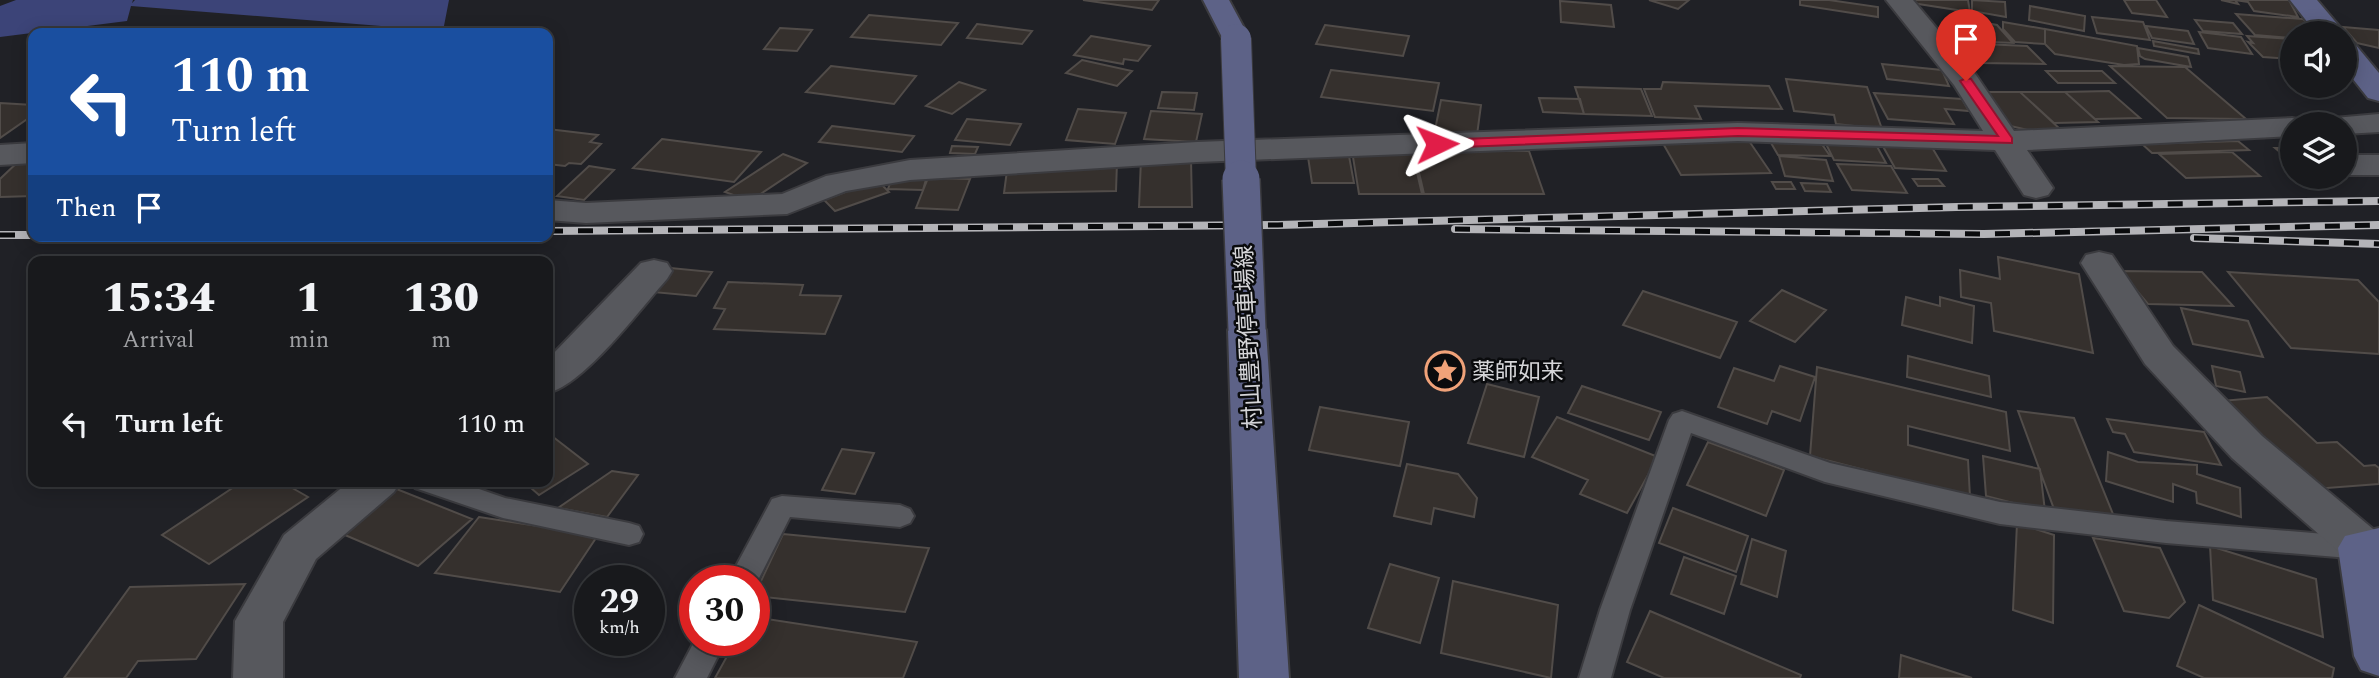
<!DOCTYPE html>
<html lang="en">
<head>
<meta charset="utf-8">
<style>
  :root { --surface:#18191c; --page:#212225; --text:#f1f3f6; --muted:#9fa0a3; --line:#36383b }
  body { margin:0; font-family:Spectral,"Noto Sans JP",serif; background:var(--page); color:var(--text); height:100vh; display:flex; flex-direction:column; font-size:26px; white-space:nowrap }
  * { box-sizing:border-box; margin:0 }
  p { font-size:23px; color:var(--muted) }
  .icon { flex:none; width:38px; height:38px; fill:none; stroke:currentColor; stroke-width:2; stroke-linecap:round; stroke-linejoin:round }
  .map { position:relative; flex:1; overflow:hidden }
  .drawer { position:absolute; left:28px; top:256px; width:525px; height:231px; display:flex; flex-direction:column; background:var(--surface); border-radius:14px; box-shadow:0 4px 18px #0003,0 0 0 2px var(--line) }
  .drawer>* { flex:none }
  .banner { position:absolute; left:28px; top:28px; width:525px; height:214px; border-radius:14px; box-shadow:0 4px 18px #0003,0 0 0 2px var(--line); background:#1a4fa0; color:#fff; overflow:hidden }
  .controls { position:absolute; left:2280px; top:21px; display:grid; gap:14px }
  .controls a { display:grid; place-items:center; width:77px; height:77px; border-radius:50%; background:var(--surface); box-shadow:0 4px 18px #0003,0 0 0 2px var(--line); font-size:35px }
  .speed { position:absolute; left:574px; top:565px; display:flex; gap:14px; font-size:35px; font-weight:700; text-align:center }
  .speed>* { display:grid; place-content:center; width:91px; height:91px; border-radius:50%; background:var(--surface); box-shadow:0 4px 18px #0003,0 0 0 2px var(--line); line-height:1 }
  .speed small { font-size:18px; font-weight:400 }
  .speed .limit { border:10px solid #d22; background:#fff; color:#111 }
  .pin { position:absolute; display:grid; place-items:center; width:60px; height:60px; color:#fff; margin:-72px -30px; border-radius:50% 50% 50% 0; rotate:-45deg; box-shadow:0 0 7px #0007 }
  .pin .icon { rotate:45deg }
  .me { position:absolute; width:77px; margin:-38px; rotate:88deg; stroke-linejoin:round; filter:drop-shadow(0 0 5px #0008) }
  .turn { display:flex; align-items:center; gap:24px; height:147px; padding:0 28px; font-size:32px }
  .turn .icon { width:91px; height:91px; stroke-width:2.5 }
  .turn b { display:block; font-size:49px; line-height:60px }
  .then { display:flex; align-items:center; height:66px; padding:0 28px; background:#0003; gap:14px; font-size:26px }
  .eta { display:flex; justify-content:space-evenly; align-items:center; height:119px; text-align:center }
  .eta b { font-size:42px; font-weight:800; line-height:49px }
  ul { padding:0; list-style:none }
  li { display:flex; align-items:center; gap:21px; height:98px; padding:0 28px }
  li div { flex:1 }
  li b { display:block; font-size:26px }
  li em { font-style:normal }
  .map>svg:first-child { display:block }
  .green { fill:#3c4478 }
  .building { fill:#35302d; stroke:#514c49; stroke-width:2 }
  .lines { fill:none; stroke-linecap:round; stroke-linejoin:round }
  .lane-casing { stroke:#3b3b3f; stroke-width:4 }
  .street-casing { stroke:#3b3b3f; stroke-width:4 }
  .secondary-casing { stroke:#3b3b3f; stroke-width:4 }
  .lane { fill:#57585d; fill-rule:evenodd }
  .street { fill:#57585d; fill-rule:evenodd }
  .secondary { fill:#5d6287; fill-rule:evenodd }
  .rail-casing { stroke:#b4b4b8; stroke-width:8 }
  .rail { stroke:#0a0b0d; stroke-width:5; stroke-dasharray:15; stroke-linecap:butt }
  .secondary-bridge-far1-casing { stroke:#3b3b3f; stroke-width:32; stroke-linecap:butt }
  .secondary-bridge-casing { stroke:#3b3b3f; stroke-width:40; stroke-linecap:butt }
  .secondary-bridge-far1 { stroke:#5d6287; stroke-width:30 }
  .secondary-bridge { stroke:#5d6287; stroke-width:37 }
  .route { fill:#e11d48; stroke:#92132f; stroke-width:2 }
  .labels { text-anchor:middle; stroke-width:5; stroke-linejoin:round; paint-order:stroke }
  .street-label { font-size:23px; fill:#d5d5d8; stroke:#0a0b0d }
  .poi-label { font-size:23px; fill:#d5d5d8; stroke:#0a0b0d; text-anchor:start }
</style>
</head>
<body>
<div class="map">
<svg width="2379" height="678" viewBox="0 0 2379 678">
  <rect width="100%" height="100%" fill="#202126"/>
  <!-- green -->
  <path class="green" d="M16 0H133L132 3 135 0H449L443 31 131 6 127 21 0 37V6Z"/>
  <!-- building -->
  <path class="building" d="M1083 0H1159L1152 10Z
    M1649 0H1689L1678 9Z
    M1800 0H1829L1878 7V17L1800 5Z
    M1909 0H1968L1970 12 1912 3Z
    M1972 0 2005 2 2006 17 1972 11Z
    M2124 0H2156L2167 17 2132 13Z
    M2221 0H2289L2298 17 2254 11 2248 2 2235 0 2238 4Z
    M1560 1 1611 5 1614 27 1561 22Z
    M2030 6 2085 16 2084 31 2029 20Z
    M2236 14 2303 19 2317 33H2292V38L2255 35Z
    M869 15 958 23 941 45 851 37Z
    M2092 17 2143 22 2150 40 2097 33Z
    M1970 20 1997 25 2013 43 1947 40 1938 29 1970 30Z
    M2195 20 2233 23 2242 34 2203 31Z
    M2003 22 2045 29V44L2015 42 2003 29Z
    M977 24 1032 31 1022 44 967 38Z
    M1325 25 1409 36 1403 56 1316 44Z
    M2146 26 2188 31 2194 44 2152 38Z
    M2343 27 2379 30V48L2357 43Z
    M780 28 812 30 797 51 764 49Z
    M363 29 430 32 358 33Z
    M2045 29 2137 46 2139 64 2124 65 2055 54 2045 44Z
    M2199 32 2241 37 2252 54 2208 48Z
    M1091 36 1150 46 1138 61 1124 59 1123 64 1074 55Z
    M2247 36 2292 39V59L2263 57 2248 42 2253 43Z
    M2153 41 2198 49 2199 54 2154 46Z
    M1960 43 2027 46 2045 64 1978 63Z
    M2138 48 2188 57 2191 67 2145 59 2140 56Z
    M1082 60 1132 71 1117 86 1066 73Z
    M1882 64 1942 70 1949 86 1887 79Z
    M831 66 916 76 894 104 806 92Z
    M2110 66 2185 67 2246 119 2167 118Z
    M1331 70 1439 83 1433 111 1321 97Z
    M2046 71H2102L2115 83H2058Z
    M1786 79 1867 87 1882 129 1836 124 1834 115 1794 111Z
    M959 82 985 90 952 114 926 106Z
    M1663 82 1769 86 1782 109 1695 106 1701 119 1655 117 1644 89H1661Z
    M1575 87 1641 89 1652 116 1584 114Z
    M2109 91 2140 118 2095 119 2065 92Z
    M1162 92 1197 93 1194 110 1158 108Z
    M1981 92H2020L2061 130H2028L2006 125Z
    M2020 92H2065L2098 122 2054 123Z
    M1874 93 1962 99 1969 111 1945 109 1954 124 1888 119Z
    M1539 98 1580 99 1584 114 1543 112Z
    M1441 100 1481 105 1477 135 1435 130Z
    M0 103 33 105V115L0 138Z
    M1078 109 1126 113 1115 144 1066 140Z
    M1151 111 1202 114 1196 142 1144 139Z
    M967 119 1021 124 1010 145 955 140Z
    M832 126 914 136 902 152 819 142Z
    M548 129 598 135 590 142 601 144 581 164 569 163 565 166 548 164Z
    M1767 136 1817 137 1830 156 1778 155Z
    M1747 138 1771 173 1681 175 1661 140Z
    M1823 138 1874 141 1886 163 1834 160Z
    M662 139 761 152 734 182 633 168Z
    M1880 141 1930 144 1946 171 1895 168Z
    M2238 141 2249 150 2152 153 2142 144Z
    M952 146 978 147 975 154 950 153Z
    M2275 148H2288L2292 152V162Z
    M1352 151H1412L1422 194H1359Z
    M1414 151H1529L1544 194H1424Z
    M2232 152 2260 176 2186 178 2159 154Z
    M783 154 807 163 750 201 725 192Z
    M1349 156 1354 183H1312L1308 157Z
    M1779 156 1826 160 1833 181 1785 176Z
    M22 158H33V196L0 197V179Z
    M1141 159H1191L1192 207H1139Z
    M1117 162 1116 191 1004 193 1008 163Z
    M1837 164 1891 166 1907 193 1852 190Z
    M589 166 614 170 584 200 557 196Z
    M893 175 927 176 923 190 888 189Z
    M928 178 970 179 958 210 916 208Z
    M1913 179H1938L1944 186H1918Z
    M877 180 889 192 835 211 824 200Z
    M1772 182H1791L1795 189H1776Z
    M1801 183 1827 184 1831 192 1805 191Z
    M1998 257 2079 274 2093 353 1994 331 1991 303 1961 297 1960 270 2000 279Z
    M660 267 712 272 696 296 642 291Z
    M2120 271 2202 272 2233 306 2148 304Z
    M2228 272 2358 280 2379 302V354L2291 348Z
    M728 282 803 285 800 295 841 296 825 334 714 329 725 309 714 308Z
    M1782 290 1826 310 1795 342 1750 321Z
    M1643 291 1737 322 1720 358 1623 325Z
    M1906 297 1940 306V297L1974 306 1972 343 1902 325Z
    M2181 308 2248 321 2263 357 2193 344Z
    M1908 356 1989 376 1991 397 1907 377Z
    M1780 366 1815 377 1800 421 1772 411 1767 424 1718 407 1734 368 1774 381Z
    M2212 366 2240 372 2245 392 2216 386Z
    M1817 367 2006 412 2010 451 1908 426V445L1968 460 1970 497 1810 456Z
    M1487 384 1539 397 1524 457 1468 443Z
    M1582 386 1661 412 1649 440 1568 413Z
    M2267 397 2317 443 2337 442 2364 466 2375 465 2379 468V484L2314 489 2221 401Z
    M1320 407 1409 422 1400 466 1309 450Z
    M2018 411 2074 418 2115 519 2054 509Z
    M1557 417 1658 457 1627 513 1580 494 1588 480 1532 457Z
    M2107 419 2204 432 2221 465 2134 452 2125 434 2113 432Z
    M548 433 588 464 539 495 523 481H548Z
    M1708 442 1784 470 1766 516 1687 485Z
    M842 449 874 453 855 494 822 490Z
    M2108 452 2138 462 2197 465V474L2240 488 2241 517 2197 503 2196 492 2173 484V502L2106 481Z
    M1983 456 2040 469 2045 511 1986 496Z
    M1407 464 1458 474 1477 498 1474 517 1434 508 1431 524 1394 516Z
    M612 471 638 475 607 517 558 508Z
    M243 481H280L308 497 209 564 162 535Z
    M389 486 472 519 418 566 333 530Z
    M1673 508 1748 536 1736 572 1659 543Z
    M479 517 598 535 560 592 435 573Z
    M2017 523 2054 535 2053 623 2013 610Z
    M783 534 929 548 905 612 754 596Z
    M2093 538 2160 548 2185 602 2169 618 2124 611Z
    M1752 539 1786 551 1777 597 1741 584Z
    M2210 546 2316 579 2323 637 2213 600Z
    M1684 557 1736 576 1724 614 1671 594Z
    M1390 564 1439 578 1420 643 1368 628Z
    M1453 581 1558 605 1551 678 1441 653Z
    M245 584 196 659 138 661 126 678H64L130 587Z
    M2199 605 2334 668 2332 678H2204L2177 666Z
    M1650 611 1801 675 1800 678H1664L1627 662Z
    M754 617 917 642 903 678H715L736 640H754Z
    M1901 655 1972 678H1899Z"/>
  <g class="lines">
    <!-- lane casing -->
    <g class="lane-casing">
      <path id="lane" d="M1682 411 1830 463 2000 502 2166 521 2361 537 2371 540 2376 548 2371 556 2361 559 2166 543 2000 524 1825 482 1691 433 1630 610 1611 678H1579L1600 610 1669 420 1673 414Z
        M411 481H456L505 498 629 523 639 526 643 534 639 542 629 545 503 518 415 488Z
        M782 496 900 505 910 509 914 516 910 523 900 527 790 517 754 588V581H728L772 499Z
        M695 640H726L707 678H675Z"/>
    </g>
    <!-- street casing -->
    <g class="street-casing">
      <path id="street" d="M1886 0H1913L1976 75 2014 131 2292 118 2303 120 2306 124H2292V136L2027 150 2053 188 2048 195 2036 198 2024 195 1995 150 1738 141 1197 162 910 180 846 191 787 214 586 223 548 220V200L586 203 782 194 826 176 910 160 1197 142 1738 123 1983 131 1954 85Z
        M2379 114V132L2345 134V124H2330L2334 118Z
        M33 143V163L0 165V145Z
        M2345 155H2379V175H2345Z
        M2099 252 2112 255 2173 346 2262 436 2379 534V578L2363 573 2232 458 2145 364 2081 263 2086 255Z
        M654 260 667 263 672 271 667 279C640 309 585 384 548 393V359L641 263Z
        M350 481H401L394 492 316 559 283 622V678H233L235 621 284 535Z"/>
    </g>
    <!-- secondary casing -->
    <g class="secondary-casing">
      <path id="secondary" d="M1203 0H1229L1250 39 1246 45 1236 47 1226 45Z
        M2290 0H2317L2345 33H2316Z
        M2345 41 2355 44 2379 73V101L2368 98 2345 69Z
        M1247 318 1261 321 1266 330 1289 678H1239L1228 330 1233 321Z
        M2379 528V676L2361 670 2354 656 2338 548 2345 536Z"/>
    </g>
    <!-- lane -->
    <use href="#lane" class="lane"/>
    <!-- street -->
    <use href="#street" class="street"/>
    <!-- secondary -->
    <use href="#secondary" class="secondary"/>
    <!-- rail casing -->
    <g class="rail-casing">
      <path id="rail" d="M1455 229 1984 234 2379 225
        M548 231 1278 225 1957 207 2379 201
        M0 235H33
        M2194 238 2379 244"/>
    </g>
    <!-- rail -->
    <use href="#rail" class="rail"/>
    <!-- secondary-bridge-far1 casing -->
    <g class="secondary-bridge-far1-casing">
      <path id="secondary-bridge-far1" d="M1236 39 1241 181"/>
    </g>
    <!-- secondary-bridge casing -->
    <g class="secondary-bridge-casing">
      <path id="secondary-bridge" d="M1241 179 1247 330"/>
    </g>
    <!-- secondary-bridge-far1 -->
    <use href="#secondary-bridge-far1" class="secondary-bridge-far1"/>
    <!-- secondary-bridge -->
    <use href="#secondary-bridge" class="secondary-bridge"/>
  </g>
  <!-- route -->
  <path class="route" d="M1966 78 1971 79 2012 138V143L1738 136 1437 148 1431 144 1437 140 1738 128 1998 136 1960 81Z"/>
  <!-- icons -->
  <defs>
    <g id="sight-ring" transform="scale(2.0125)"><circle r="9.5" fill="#0a0b0d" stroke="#f0a279" stroke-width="1.5"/><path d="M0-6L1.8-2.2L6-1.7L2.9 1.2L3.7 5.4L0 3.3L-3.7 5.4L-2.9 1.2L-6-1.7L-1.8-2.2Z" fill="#f0a279"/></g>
  </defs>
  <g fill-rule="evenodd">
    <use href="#sight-ring" x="1445" y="371"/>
  </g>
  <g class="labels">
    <!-- street labels -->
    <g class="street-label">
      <text transform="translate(1248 337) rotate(-93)" y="8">村山豊野停車場線</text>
    </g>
    <!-- poi labels -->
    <g class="poi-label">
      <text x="1472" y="379">薬師如来</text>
    </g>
  </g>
</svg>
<div class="controls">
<a><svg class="icon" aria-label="sound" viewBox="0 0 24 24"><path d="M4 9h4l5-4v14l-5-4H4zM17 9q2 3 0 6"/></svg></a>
<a><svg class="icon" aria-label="layers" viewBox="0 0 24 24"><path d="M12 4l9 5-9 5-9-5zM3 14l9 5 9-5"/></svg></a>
</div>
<div class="speed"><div>29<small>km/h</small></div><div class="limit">30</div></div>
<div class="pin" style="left:1966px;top:81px;background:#d93025"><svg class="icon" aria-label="arrive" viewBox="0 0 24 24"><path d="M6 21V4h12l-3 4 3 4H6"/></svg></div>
<svg class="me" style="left:1437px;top:144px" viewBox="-20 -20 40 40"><path d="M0-17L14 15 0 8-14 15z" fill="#e11d48" stroke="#fff" stroke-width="4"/></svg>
<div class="banner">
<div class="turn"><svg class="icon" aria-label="left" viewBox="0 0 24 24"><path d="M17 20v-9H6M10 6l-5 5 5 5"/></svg><div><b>110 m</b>Turn left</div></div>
<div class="then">Then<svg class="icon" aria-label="arrive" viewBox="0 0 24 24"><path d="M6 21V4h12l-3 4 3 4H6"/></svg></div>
</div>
<section class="drawer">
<div class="eta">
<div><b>15:34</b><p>Arrival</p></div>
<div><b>1</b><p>min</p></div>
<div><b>130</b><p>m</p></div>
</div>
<ul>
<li><svg class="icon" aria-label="left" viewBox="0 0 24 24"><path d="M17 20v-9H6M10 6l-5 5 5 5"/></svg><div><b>Turn left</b></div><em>110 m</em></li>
</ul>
</section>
</div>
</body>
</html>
